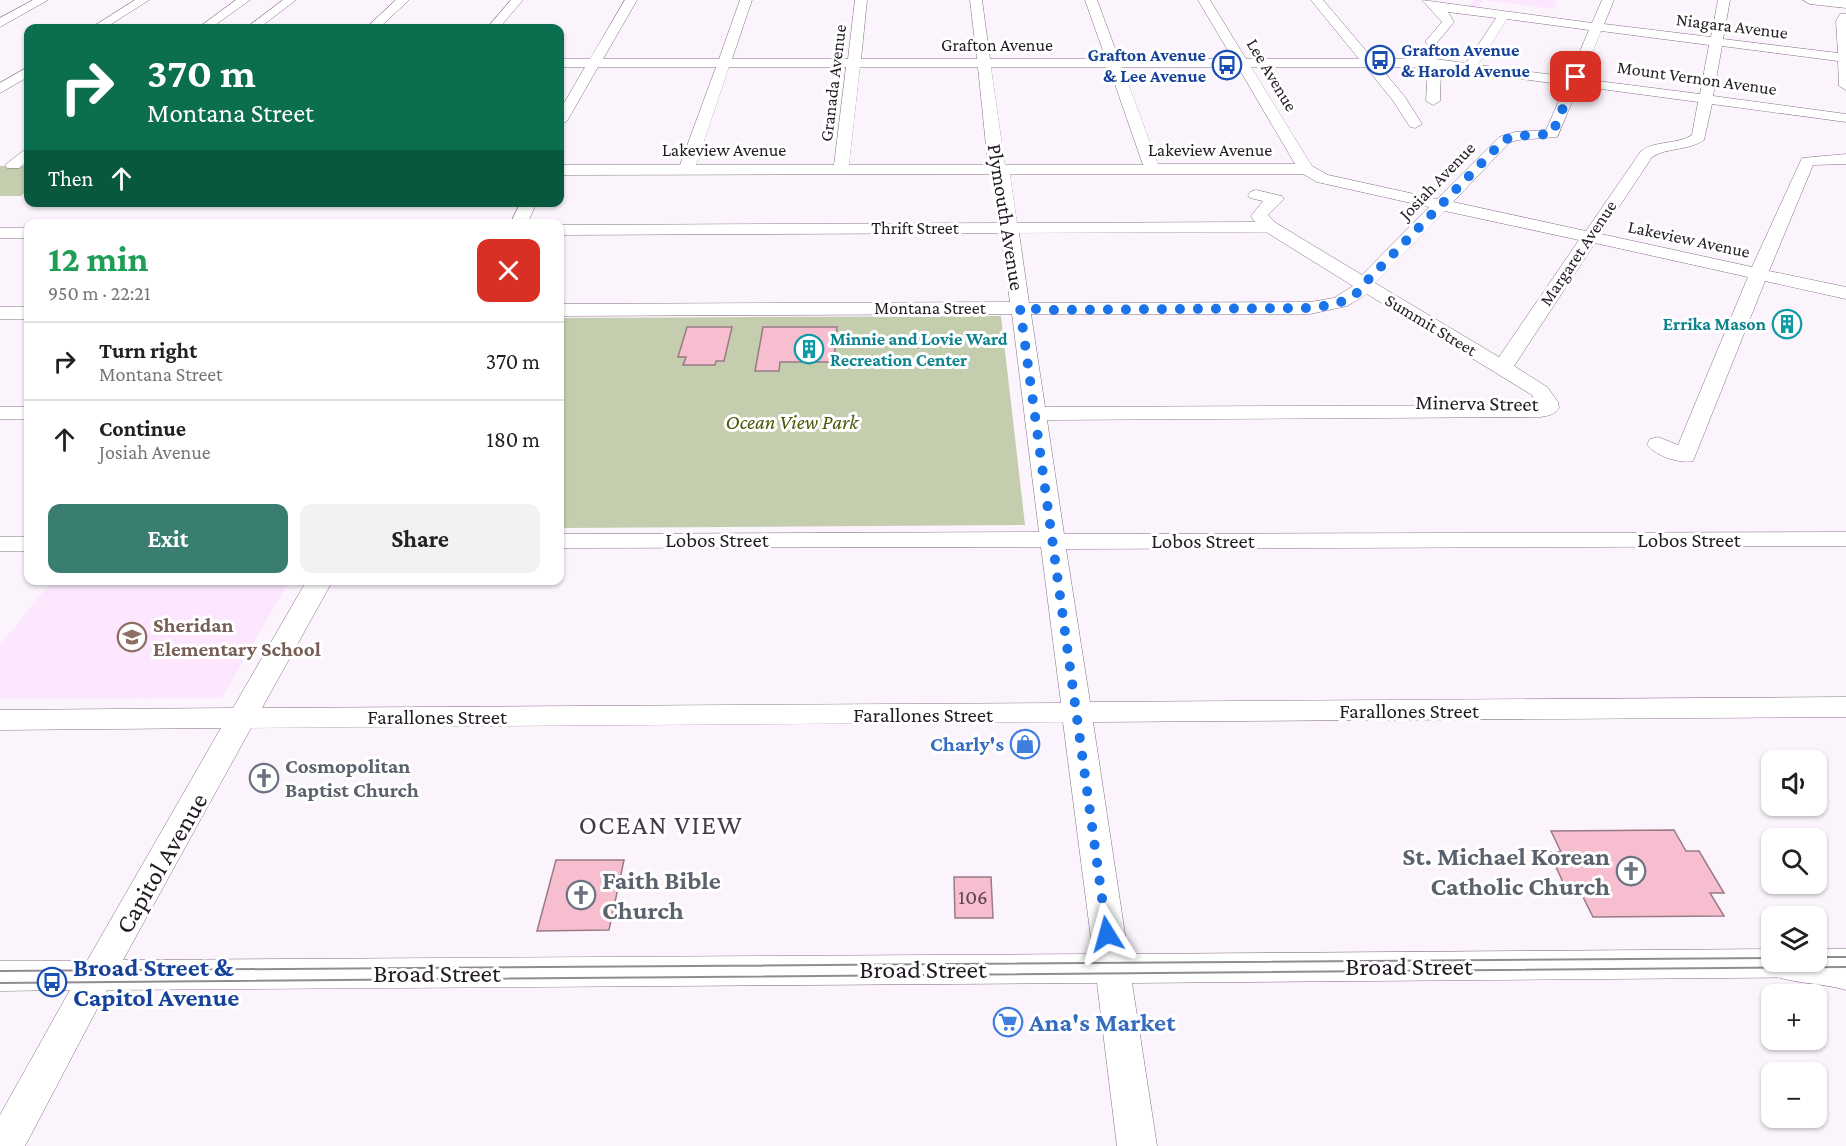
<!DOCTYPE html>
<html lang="en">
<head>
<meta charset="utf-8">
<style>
  :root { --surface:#fff; --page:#f2f2f2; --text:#202124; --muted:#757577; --line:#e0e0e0; --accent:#3a7e71 }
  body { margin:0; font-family:"Crimson Pro",serif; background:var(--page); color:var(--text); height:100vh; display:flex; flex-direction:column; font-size:22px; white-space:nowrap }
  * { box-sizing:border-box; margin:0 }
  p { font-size:20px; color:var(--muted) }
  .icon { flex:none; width:33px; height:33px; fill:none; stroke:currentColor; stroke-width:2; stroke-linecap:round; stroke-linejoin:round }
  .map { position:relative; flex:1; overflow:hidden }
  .panel { position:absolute; left:24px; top:219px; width:540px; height:366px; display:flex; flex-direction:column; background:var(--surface); border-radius:12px; box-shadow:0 2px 4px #0004 }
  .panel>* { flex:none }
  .banner { position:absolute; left:24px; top:24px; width:540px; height:183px; border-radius:12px; box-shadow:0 2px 4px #0004; background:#0b6e4f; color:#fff; overflow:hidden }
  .tools { position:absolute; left:1761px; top:750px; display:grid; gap:12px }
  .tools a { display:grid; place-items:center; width:66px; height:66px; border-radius:12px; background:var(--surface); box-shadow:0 2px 4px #0004; font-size:30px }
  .pin { position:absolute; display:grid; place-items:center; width:51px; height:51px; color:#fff; margin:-26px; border-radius:12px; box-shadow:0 3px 9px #0006 }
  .me { position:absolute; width:66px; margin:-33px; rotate:352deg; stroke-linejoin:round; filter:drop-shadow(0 0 4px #0008) }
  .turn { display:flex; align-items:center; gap:21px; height:126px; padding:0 24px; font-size:27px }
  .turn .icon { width:78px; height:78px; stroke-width:2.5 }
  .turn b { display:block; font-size:42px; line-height:51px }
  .then { display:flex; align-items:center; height:57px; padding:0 24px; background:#0003; gap:12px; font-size:22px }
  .round { display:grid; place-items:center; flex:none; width:63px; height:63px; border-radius:12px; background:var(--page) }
  .summary { display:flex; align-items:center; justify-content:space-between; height:102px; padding:0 24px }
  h1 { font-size:36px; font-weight:700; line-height:45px; color:#1e9e55 }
  .cta { display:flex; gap:12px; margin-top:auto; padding:12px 24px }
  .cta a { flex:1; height:69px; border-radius:12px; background:var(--accent); color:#fff; font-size:24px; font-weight:700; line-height:69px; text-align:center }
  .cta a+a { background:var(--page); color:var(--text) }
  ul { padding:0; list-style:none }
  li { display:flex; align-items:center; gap:18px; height:78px; padding:0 24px; border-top:2px solid var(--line) }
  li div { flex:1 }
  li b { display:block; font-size:22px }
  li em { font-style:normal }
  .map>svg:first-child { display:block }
  .built { fill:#fce7fe }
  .green { fill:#c4cdae }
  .building { fill:#f7bed0; stroke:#987b84; stroke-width:1.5 }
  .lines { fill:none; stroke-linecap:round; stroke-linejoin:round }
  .minor-casing { stroke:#847186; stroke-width:1 }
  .major-casing { stroke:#847186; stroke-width:1 }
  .highway-casing { stroke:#847186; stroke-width:1 }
  .minor { fill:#fff; fill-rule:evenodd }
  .major { fill:#fff; fill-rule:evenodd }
  .highway { fill:#fff; fill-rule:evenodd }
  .tram { stroke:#938b94; stroke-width:2 }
  .route { stroke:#1a73e8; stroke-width:10; stroke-dasharray:0 18 }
  .labels { text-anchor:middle; stroke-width:6; stroke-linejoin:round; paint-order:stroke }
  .far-street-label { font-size:18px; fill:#231b24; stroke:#fff }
  .far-transit-label { font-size:18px; font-weight:bold; fill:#164399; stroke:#fff; text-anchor:start }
  .far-culture-label { font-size:18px; font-weight:bold; fill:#0d838f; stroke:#fff; text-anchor:end }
  .street-label { font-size:21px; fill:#231b24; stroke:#fff }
  .park-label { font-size:21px; font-style:italic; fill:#495908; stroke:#fff }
  .education-label { font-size:21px; font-weight:bold; fill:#785e54; stroke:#fff; text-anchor:start }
  .shop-label { font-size:21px; font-weight:bold; fill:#366cbe; stroke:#fff; text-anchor:end }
  .worship-label { font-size:21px; font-weight:bold; fill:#5b616d; stroke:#fff; text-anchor:start }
  .near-number-label { font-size:21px; fill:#58444f }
  .near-worship-label { font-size:26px; font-weight:bold; fill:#5b616d; stroke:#fff; text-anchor:end }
  .near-street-label { font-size:26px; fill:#231b24; stroke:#fff }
  .near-transit-label { font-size:26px; font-weight:bold; fill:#164399; stroke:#fff; text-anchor:start }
  .near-shop-label { font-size:26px; font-weight:bold; fill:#366cbe; stroke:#fff; text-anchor:start }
  .near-neighbourhood-label { font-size:27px; letter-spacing:1.5px; fill:#49394b; stroke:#fff }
</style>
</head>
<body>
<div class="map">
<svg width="1846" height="1146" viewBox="0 0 1846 1146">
  <rect width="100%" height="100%" fill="#fcf4fd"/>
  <!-- built -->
  <path class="built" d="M1474 0H1554L1557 2 1554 9 1483 0 1476 10 1466 9Z
    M52 581 53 580 289 581 222 698 0 699V645Z"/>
  <!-- green -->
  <path class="green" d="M0 166H28V190L21 196H0Z
    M1001 316 1025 525 560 528V318Z"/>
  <!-- building -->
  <path class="building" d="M687 327H732L724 361H716L715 365H683L686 357H678Z
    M763 327H837L834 362H780L779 371H755Z
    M1674 830 1686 851H1699L1724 893H1710L1724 916 1593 917 1581 893H1568L1549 852H1561L1551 831Z
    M556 860H624L609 930 537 931Z
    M954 877H991L993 918H955Z"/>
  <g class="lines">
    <!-- minor casing -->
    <g class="minor-casing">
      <path id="minor" d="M33 0H48L0 27V18Z
        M135 0H149L105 28H91Z
        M236 0H250L211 28H198Z
        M283 0H296L259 28H246Z
        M396 0H409L379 28H366Z
        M511 0H523L499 28H487Z
        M625 0H637L603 59H719L740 0H752L732 59H848L855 0H867L861 59H977L970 0H982L990 59H1106L1085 0H1097L1119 59H1233L1198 0H1210L1246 59H1359L1311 0H1323L1373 59H1435L1466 63 1496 18 1448 12 1454 22 1435 45 1431 46 1425 42 1442 22 1422 0 1592 23 1602 0H1614L1604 24 1711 37 1718 0H1730L1723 39 1838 53 1836 21 1840 14H1846V90L1839 86 1838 61 1722 46 1713 96 1846 114V122L1712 104 1704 140C1688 151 1668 147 1652 157L1601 234 1752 267 1802 158 1846 154V164L1813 165 1769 271 1846 287V299L1765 281 1693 461C1680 464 1655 456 1647 444L1650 439 1658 437 1678 445 1748 277 1595 243 1514 366 1547 387 1558 402 1559 408C1554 415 1548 416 1540 417L1047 420 1064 534 1846 532V546L1066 549 1090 702 1846 697V717L1093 722 1128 954 1772 949V962H1816V949H1846V977L1132 983 1157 1146H1117L1097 983 107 990 25 1146H0V1115L70 990 0 991V961H87L221 728 0 730V710L233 708 307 580H333L262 708 1061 703 1041 547 560 548V534L1039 532 1012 314 560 316V304L1010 302 1001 233 560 235V225L1000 223 994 174 560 175V165H680L716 67H598L567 121 560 125V110L585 67H560V59H590ZM1507 19 1589 30 1569 77 1478 65ZM1601 31 1709 45 1700 94 1582 79ZM729 67H846L834 165H696ZM860 67H978L988 165H849ZM991 67H1109L1143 165H1005ZM1122 67H1238L1295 164H1158ZM1251 67H1366L1394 102 1410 127 1415 128 1422 124 1405 97 1380 67H1428L1426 101 1433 105 1440 101 1441 68 1566 85 1546 130 1515 132 1499 137 1437 199 1328 175 1312 166ZM1579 86 1698 102 1692 135C1677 145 1656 140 1641 151L1586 231 1453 202 1509 143 1517 140 1557 137ZM1010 174H1303L1317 182 1429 207 1362 275 1276 223 1268 215 1284 199 1282 196 1256 190 1250 192 1248 195 1250 198 1263 201 1251 216 1255 222 1017 223ZM1445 211 1579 240 1499 357 1375 283ZM1266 232 1353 286 1334 298 1310 302 1029 303 1019 233ZM1367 294 1532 395 1537 405 1045 407 1031 314H1310L1347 306ZM1063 722 1093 954 123 960 251 728Z
        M28 67V77L0 93V83Z
        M28 149V161L19 168H7L5 165 23 151Z
        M521 202H537L527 224H510Z
        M0 228H28V238H0Z
        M0 307H28V319H0Z
        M0 407H28V419H0Z
        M0 537H28V551H0Z"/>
    </g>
    <!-- major casing -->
    <g class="major-casing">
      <path id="major" d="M1803 0H1846V8L1810 4Z
        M1816 948 1846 954V990C1822 983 1797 984 1774 976L1767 963 1772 955V962H1816Z"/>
    </g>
    <!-- highway casing -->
    <g class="highway-casing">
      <path id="highway" d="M1837 0H1846V7L1841 5Z"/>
    </g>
    <!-- minor -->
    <use href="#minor" class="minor"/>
    <!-- major -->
    <use href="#major" class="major"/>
    <!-- highway -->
    <use href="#highway" class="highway"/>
    <!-- tram -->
    <path class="tram" d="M1816 957H1846
      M0 971 1772 958
      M0 983 1846 967"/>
  </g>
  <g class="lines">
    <!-- route -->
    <path class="route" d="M1107 934 1020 308 1051 310 1310 308C1331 305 1353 303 1364 284L1504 140 1515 136 1552 134 1576 77"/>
  </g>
  <!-- icons -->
  <defs>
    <g id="bus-ring" transform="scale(1.5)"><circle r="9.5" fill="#fff" stroke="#1a4fb4" stroke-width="1.5"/><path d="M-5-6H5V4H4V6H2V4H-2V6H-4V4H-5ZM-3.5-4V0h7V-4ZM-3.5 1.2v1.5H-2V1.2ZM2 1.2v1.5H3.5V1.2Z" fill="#1a4fb4"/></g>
    <g id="building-ring" transform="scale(1.5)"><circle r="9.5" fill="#fff" stroke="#0f9aa8" stroke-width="1.5"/><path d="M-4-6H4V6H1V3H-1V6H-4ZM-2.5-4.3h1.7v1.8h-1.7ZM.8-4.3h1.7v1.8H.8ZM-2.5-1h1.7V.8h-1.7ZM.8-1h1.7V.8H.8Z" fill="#0f9aa8"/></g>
    <g id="school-ring" transform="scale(1.5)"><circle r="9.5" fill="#fff" stroke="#8d6e63" stroke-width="1.5"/><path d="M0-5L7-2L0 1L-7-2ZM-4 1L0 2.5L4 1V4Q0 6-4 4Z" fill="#8d6e63"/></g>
    <g id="shop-ring" transform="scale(1.5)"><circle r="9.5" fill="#fff" stroke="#3f7fe0" stroke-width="1.5"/><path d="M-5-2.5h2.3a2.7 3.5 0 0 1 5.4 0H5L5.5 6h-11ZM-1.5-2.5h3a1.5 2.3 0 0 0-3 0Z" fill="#3f7fe0"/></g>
    <g id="church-ring" transform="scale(1.5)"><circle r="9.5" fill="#fff" stroke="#6b7280" stroke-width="1.5"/><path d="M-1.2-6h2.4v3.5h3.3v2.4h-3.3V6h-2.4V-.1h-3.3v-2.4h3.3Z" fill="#6b7280"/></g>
    <g id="supermarket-ring" transform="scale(1.5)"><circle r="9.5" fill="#fff" stroke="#3f7fe0" stroke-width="1.5"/><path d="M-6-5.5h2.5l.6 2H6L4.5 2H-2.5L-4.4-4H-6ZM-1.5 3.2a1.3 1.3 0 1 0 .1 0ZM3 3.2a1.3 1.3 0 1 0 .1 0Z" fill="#3f7fe0"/></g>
  </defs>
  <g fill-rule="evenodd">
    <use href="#bus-ring" x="1380" y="60"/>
    <use href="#bus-ring" x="1227" y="65"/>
    <use href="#building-ring" x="1787" y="324"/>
    <use href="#building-ring" x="809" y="349"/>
    <use href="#school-ring" x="132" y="637"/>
    <use href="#shop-ring" x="1025" y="744"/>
    <use href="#church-ring" x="264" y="778"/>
    <use href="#church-ring" x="1631" y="871"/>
    <use href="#church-ring" x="581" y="895"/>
    <use href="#bus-ring" x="52" y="982"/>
    <use href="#supermarket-ring" x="1008" y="1022"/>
  </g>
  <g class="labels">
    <!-- far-street labels -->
    <g class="far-street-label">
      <text transform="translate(1732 26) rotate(7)" y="6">Niagara Avenue</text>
      <text x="997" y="51">Grafton Avenue</text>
      <text transform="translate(1272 75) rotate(59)" y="6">Lee Avenue</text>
      <text transform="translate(1697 78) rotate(8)" y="6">Mount Vernon Avenue</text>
      <text transform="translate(833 83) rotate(-83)" y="6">Granada Avenue</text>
      <text x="724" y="156">Lakeview Avenue</text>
      <text x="1210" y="156">Lakeview Avenue</text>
      <text transform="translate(1437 181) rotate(-46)" y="6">Josiah Avenue</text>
      <text x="915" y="234">Thrift Street</text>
      <text transform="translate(1689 239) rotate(12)" y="6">Lakeview Avenue</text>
      <text transform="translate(1578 253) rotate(-56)" y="6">Margaret Avenue</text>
      <text x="930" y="314">Montana Street</text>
      <text transform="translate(1431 325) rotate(31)" y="6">Summit Street</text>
    </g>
    <!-- far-transit labels -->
    <g class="far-transit-label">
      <text x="1401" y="56">Grafton Avenue<tspan x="1401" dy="21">&amp; Harold Avenue</tspan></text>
      <text x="1206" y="61" text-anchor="end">Grafton Avenue<tspan x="1206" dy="21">&amp; Lee Avenue</tspan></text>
    </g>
    <!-- far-culture labels -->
    <g class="far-culture-label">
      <text x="1766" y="330">Errika Mason</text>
      <text x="830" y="345" text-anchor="start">Minnie and Lovie Ward<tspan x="830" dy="21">Recreation Center</tspan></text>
    </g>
    <!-- street labels -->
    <g class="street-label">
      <text transform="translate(1006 217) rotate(81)" y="7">Plymouth Avenue</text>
      <text transform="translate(1477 403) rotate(1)" y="7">Minerva Street</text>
      <text x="717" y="547">Lobos Street</text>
      <text x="1689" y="547">Lobos Street</text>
      <text x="1203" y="548">Lobos Street</text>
      <text x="1409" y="718">Farallones Street</text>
      <text x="923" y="722">Farallones Street</text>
      <text x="437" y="724">Farallones Street</text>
    </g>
    <!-- park labels -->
    <g class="park-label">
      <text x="792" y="429">Ocean View Park</text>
    </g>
    <!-- education labels -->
    <g class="education-label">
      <text x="153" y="632">Sheridan<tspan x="153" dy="24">Elementary School</tspan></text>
    </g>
    <!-- shop labels -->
    <g class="shop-label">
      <text x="1004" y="751">Charly's</text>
    </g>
    <!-- worship labels -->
    <g class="worship-label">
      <text x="285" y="773">Cosmopolitan<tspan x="285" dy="24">Baptist Church</tspan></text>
    </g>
    <!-- near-number labels -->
    <g class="near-number-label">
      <text x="973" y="904">106</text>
    </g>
    <!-- near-worship labels -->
    <g class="near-worship-label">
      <text x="1610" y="865">St. Michael Korean<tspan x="1610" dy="30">Catholic Church</tspan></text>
      <text x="602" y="889" text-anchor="start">Faith Bible<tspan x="602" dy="30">Church</tspan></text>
    </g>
    <!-- near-street labels -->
    <g class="near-street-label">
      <text transform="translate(161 863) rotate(-60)" y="9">Capitol Avenue</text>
      <text x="1409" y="975">Broad Street</text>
      <text x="923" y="978">Broad Street</text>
      <text x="437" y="982">Broad Street</text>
    </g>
    <!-- near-transit labels -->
    <g class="near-transit-label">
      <text x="73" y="976">Broad Street &amp;<tspan x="73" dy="30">Capitol Avenue</tspan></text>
    </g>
    <!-- near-shop labels -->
    <g class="near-shop-label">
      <text x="1029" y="1031">Ana's Market</text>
    </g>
    <!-- near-neighbourhood labels -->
    <g class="near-neighbourhood-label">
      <text x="661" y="834">OCEAN VIEW</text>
    </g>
  </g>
</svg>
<div class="tools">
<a><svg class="icon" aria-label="sound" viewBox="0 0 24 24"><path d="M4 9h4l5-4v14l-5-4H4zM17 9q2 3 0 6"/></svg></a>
<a><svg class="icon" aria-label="search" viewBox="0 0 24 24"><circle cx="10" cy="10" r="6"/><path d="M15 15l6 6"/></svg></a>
<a><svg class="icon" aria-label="layers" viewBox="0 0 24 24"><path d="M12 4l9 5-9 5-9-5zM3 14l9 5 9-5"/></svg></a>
<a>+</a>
<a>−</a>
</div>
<div class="pin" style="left:1576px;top:77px;background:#d93025"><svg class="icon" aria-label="arrive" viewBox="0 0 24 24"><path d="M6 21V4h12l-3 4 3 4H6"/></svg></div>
<svg class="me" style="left:1107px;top:934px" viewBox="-20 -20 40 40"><path d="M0-17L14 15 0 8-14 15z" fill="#1a73e8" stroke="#fff" stroke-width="4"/></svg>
<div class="banner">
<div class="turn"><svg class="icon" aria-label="right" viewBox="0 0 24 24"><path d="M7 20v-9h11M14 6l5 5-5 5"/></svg><div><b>370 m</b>Montana Street</div></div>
<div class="then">Then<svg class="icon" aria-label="ahead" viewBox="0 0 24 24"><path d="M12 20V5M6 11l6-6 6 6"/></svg></div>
</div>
<section class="panel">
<div class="summary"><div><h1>12 min</h1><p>950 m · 22:21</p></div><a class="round" style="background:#d93025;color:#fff"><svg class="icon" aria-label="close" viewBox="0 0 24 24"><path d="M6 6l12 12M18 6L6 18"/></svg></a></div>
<ul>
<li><svg class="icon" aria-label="right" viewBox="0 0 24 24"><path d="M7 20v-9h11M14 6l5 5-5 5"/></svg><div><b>Turn right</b><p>Montana Street</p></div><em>370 m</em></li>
<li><svg class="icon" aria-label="ahead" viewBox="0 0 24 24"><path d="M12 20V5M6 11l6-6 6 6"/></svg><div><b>Continue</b><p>Josiah Avenue</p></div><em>180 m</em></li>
</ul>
<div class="cta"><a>Exit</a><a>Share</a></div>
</section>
</div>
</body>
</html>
